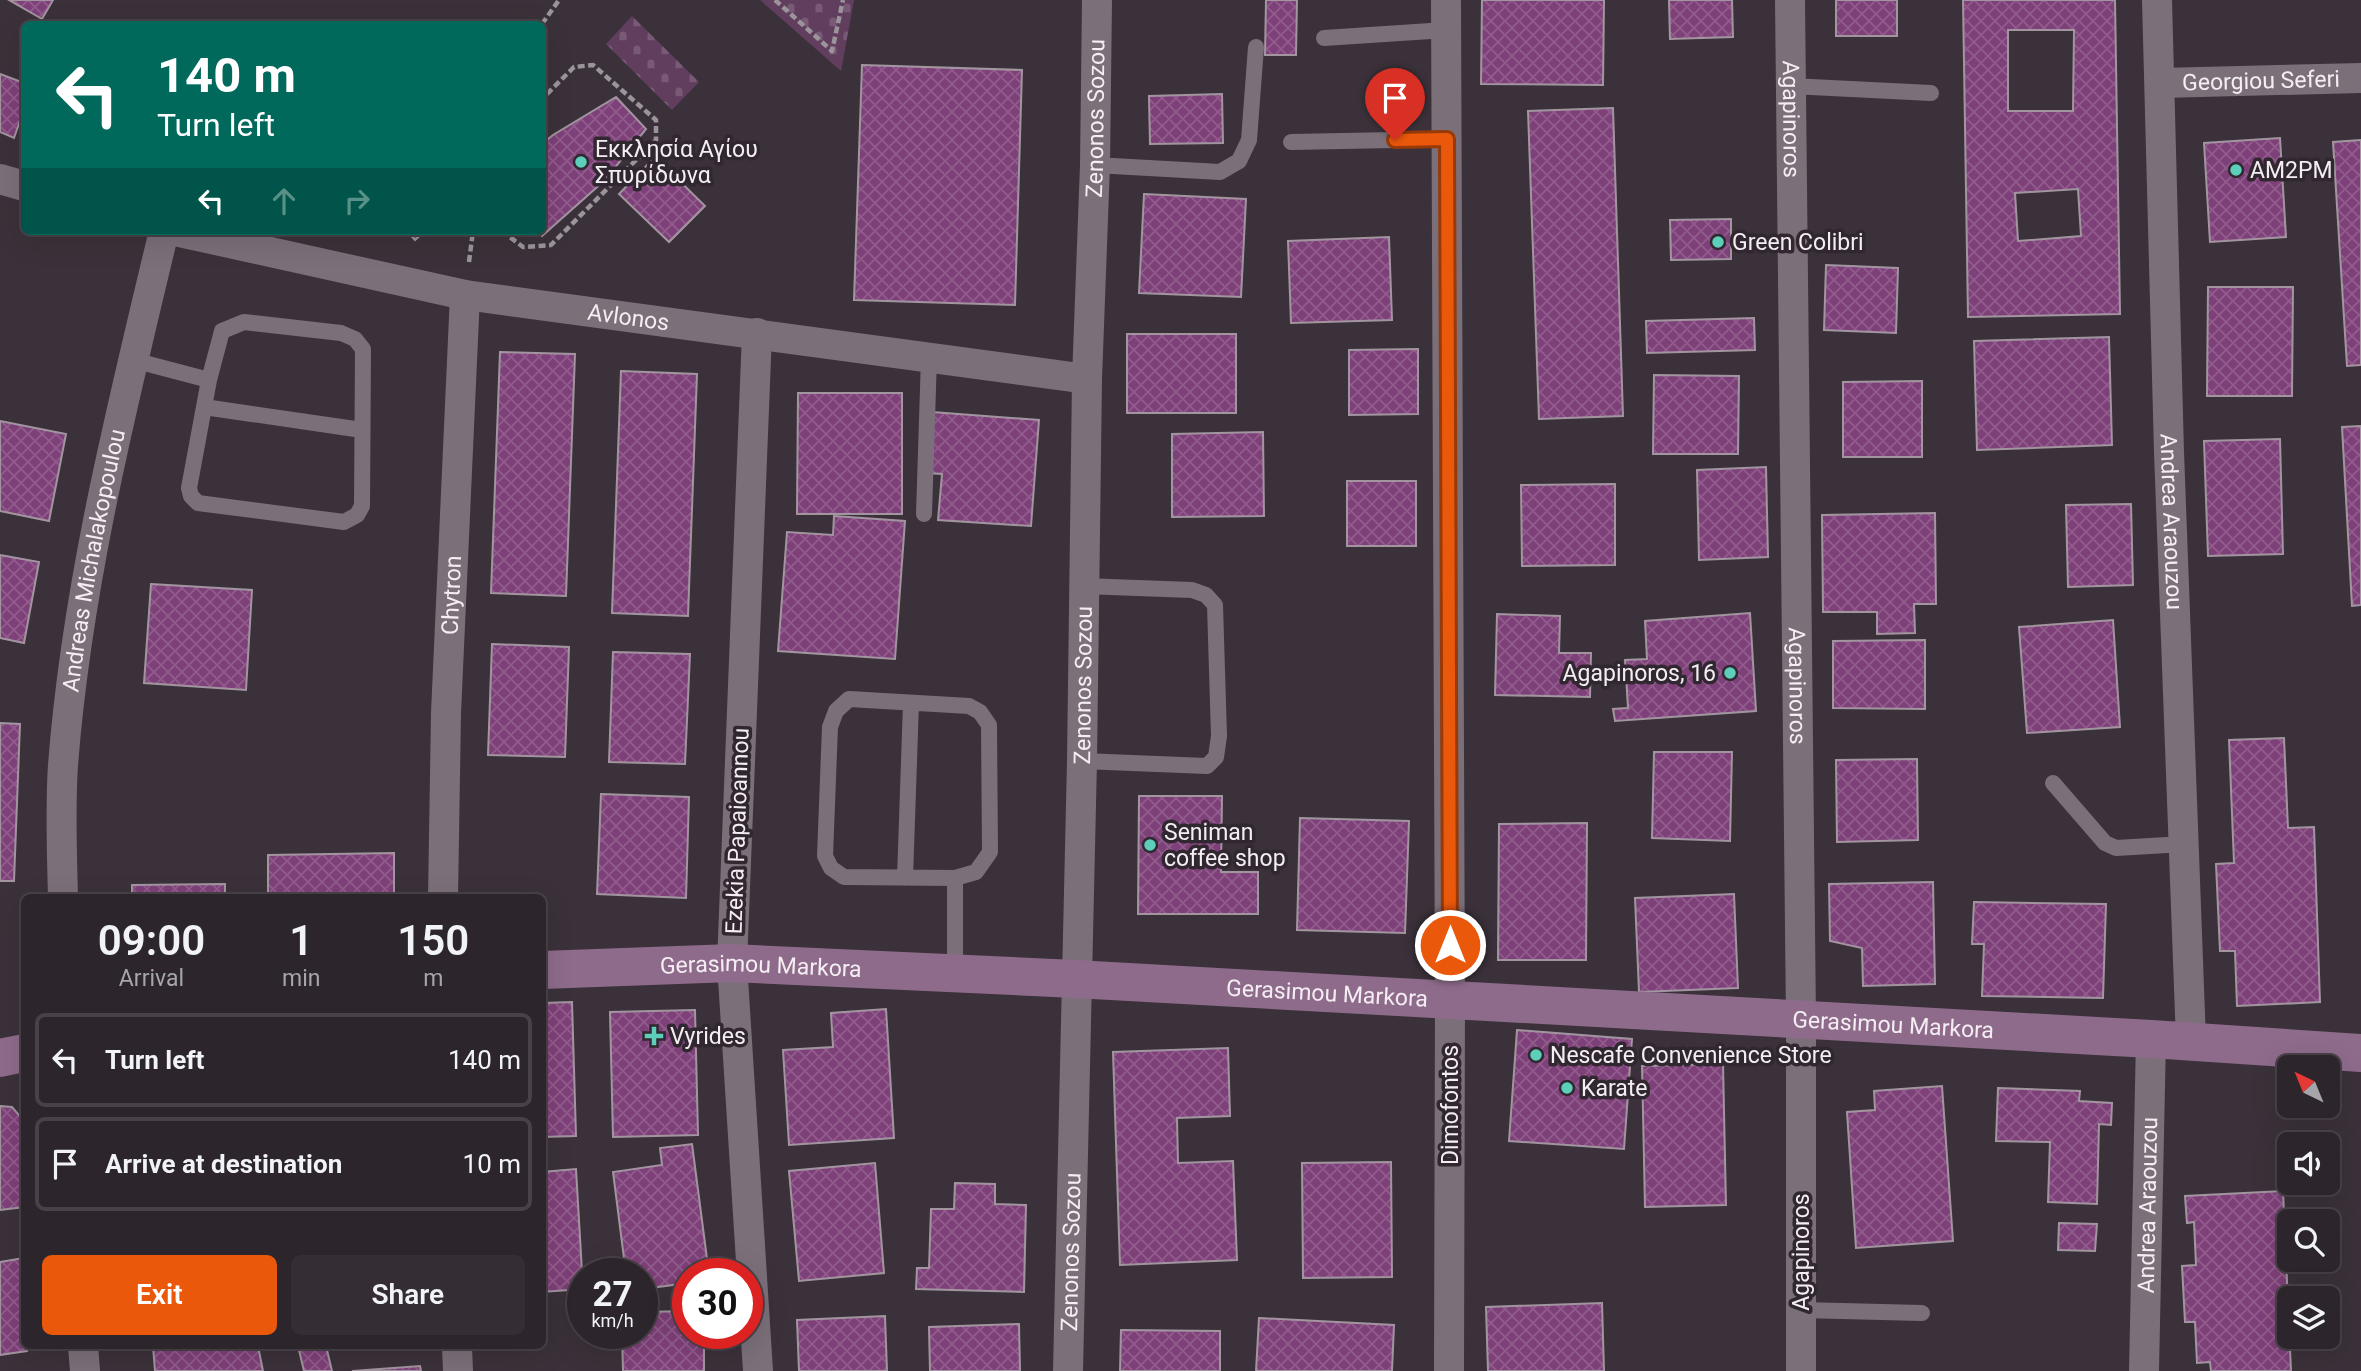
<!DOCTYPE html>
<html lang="en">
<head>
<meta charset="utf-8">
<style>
  :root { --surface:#2c252c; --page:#342d34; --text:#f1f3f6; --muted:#a6a5a9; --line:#484248; --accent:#ea580c }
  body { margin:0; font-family:Roboto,sans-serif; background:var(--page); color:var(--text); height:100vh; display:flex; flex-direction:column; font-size:26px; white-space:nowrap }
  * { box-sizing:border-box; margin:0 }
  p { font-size:23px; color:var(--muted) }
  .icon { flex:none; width:38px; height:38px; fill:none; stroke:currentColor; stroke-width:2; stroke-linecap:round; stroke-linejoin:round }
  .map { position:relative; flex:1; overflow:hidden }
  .side { position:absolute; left:21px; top:894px; width:525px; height:455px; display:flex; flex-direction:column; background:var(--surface); border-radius:10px; box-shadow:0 7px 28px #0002,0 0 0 2px var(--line) }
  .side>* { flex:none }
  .hud { position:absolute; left:21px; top:21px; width:525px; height:214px; border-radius:10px; box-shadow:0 7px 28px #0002,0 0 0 2px var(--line); background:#00695c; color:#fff; overflow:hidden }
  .needle { width:46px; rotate:317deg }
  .tools { position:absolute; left:2277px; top:1055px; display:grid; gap:14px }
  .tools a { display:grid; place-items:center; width:63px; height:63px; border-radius:10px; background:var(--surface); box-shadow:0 7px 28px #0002,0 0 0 2px var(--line); font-size:35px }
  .speed { position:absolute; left:567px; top:1258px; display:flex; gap:14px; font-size:35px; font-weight:700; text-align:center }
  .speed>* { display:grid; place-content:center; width:91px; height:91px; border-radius:50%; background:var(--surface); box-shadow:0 7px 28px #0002,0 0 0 2px var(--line); line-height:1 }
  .speed small { font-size:18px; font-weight:400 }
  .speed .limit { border:10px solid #d22; background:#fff; color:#111 }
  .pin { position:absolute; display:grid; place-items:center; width:60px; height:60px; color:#fff; margin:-72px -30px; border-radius:50% 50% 50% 0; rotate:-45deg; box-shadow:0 0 7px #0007 }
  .pin .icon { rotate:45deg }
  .me { position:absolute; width:77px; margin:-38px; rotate:0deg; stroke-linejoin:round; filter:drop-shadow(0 0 5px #0008) }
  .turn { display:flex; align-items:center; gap:24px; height:147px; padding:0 21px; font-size:32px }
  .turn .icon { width:91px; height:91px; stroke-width:2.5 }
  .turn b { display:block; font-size:49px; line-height:60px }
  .lanes { display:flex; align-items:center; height:66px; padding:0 21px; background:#0003; justify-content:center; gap:35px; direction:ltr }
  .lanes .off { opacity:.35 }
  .eta { display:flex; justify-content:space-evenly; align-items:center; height:119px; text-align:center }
  .eta b { font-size:42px; font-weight:600; line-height:49px }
  .button { display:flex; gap:14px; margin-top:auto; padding:14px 21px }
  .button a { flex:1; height:80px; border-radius:10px; background:var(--accent); color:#fff; font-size:28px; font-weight:600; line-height:80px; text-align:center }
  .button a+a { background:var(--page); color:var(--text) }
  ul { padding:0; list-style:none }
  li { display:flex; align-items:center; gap:21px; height:94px; margin:0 14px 10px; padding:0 7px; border:4px solid var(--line); border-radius:10px }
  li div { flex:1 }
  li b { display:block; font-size:26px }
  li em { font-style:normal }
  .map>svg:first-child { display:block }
  .cemetery { fill:url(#cemetery-stones) }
  .building { fill:url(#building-cross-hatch); stroke:#a295a0; stroke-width:2; fill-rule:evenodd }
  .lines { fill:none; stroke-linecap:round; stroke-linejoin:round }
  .path { stroke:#9c949b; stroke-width:4.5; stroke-dasharray:7 3.5; stroke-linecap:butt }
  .lane { stroke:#7b707a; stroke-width:16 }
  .street { stroke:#7b707a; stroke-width:30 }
  .secondary { stroke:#8e6b8b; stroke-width:38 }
  .route-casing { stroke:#983908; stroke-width:18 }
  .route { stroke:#ea580c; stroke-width:12 }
  .poi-dot { fill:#5cceba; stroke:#312730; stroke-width:2.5 }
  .labels { text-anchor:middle; stroke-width:7; stroke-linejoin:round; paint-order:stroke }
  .street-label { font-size:23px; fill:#f4eef3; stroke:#312730 }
  .poi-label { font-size:23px; fill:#f4eef3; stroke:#312730; text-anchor:start }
</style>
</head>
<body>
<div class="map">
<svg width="2361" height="1371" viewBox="0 0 2361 1371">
  <defs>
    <pattern id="cemetery-stones" width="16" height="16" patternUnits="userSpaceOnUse" patternTransform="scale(1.75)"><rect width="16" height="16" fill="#613d5e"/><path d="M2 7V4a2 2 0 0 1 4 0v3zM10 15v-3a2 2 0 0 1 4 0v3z" fill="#785976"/></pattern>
    <pattern id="building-cross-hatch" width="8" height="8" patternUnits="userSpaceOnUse" patternTransform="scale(1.75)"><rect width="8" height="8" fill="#7e4079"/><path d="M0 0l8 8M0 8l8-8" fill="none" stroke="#915c8c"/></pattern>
  </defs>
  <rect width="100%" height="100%" fill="#3b313a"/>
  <!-- cemetery -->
  <path class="cemetery" d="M760 0H854L841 71Z
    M632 16 699 82 672 110 606 44Z"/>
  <!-- building -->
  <path class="building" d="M9 0H53L42 19Z
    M1266 0H1297L1296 55H1265Z
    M1482 0H1604L1603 85 1481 84Z
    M1669 0H1732L1733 37 1670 39Z
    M1836 0H1897V36H1836Z
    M1963 0H2115L2120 314 1968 317ZM2008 30H2074L2073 111H2008ZM2078 189 2081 236 2018 241 2015 193Z
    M862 65 1022 70 1015 305 854 300Z
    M0 74 24 83V109L14 138 0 132Z
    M1222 94 1223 143 1150 144 1149 96Z
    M616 97 646 129 605 180 542 236 538 231H542V144L553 135Z
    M1613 108 1623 416 1539 419 1528 111Z
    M2280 138 2286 237 2210 242 2204 143Z
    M2361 140V365L2347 366 2333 142Z
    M655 157 705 206 669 242 619 194Z
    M1144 194 1246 199 1241 297 1139 293Z
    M1731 219V259L1671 260 1670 220Z
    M407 231H425L415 240Z
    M1389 237 1392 320 1291 323 1288 241Z
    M1826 265 1898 268 1896 333 1824 330Z
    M2208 287H2293L2292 396H2207Z
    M1754 318 1755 350 1647 353 1646 321Z
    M1127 334H1236V413H1127Z
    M2109 337 2112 445 1977 450 1974 341Z
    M1418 349V414L1349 415V350Z
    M500 352 575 354 566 596 491 593Z
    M621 371 697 374 688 616 612 613Z
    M1654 375 1739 376 1738 454H1653Z
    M1922 381V457H1843V382Z
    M798 393H902V514H797Z
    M932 412 1039 420 1031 526 938 520 942 474 927 473Z
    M0 421 66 434 49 521 0 511Z
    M2361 426V605L2352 606 2342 427Z
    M1263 432 1264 516 1172 517V434Z
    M2280 439 2283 554 2208 556 2204 441Z
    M1766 467 1768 557 1699 560 1697 470Z
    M1347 481H1416V546H1347Z
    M1615 484V565L1522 566 1521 485Z
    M2131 504 2133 585 2068 587 2066 505Z
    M1935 513 1936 604H1914L1915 633 1877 634V612H1823L1822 515Z
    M834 516 905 521 895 659 778 651 787 532 833 535Z
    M0 555 39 562 24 643 0 638Z
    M151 584 252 590 246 690 144 683Z
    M1750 613 1756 711 1615 721 1613 709 1628 708 1625 660 1647 659 1645 621Z
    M1497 614 1560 616 1559 653H1591L1590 697 1495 695Z
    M2113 620 2120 727 2027 733 2019 627Z
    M1925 640V709L1833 708V641Z
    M492 644 569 647 565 757 488 755Z
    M613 652 690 654 685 764 609 762Z
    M0 723 20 724 14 881H0Z
    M2284 738 2288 828 2314 827 2320 1002 2237 1006 2235 951H2220L2216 864 2234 863 2229 740Z
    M1654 752H1732L1730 841 1652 838Z
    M1917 759 1918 840 1837 842 1836 760Z
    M601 794 689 797 686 898 597 894Z
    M1139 796H1222L1221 872H1258V914H1138Z
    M1300 818 1409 821 1405 933 1297 930Z
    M1587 823 1586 960H1498L1499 824Z
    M394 853V898H268V855Z
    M1933 882 1935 984 1863 986 1862 948 1830 941 1829 884Z
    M225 884V898H132V885Z
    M1734 894 1738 988 1639 992 1635 898Z
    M1974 902 2106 904 2103 998 1982 996 1984 944H1972Z
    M572 1002 576 1136 542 1137V1003Z
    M886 1009 894 1138 789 1145 783 1050 833 1047 831 1013Z
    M695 1010 698 1135 613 1137 610 1012Z
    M1517 1030 1632 1039 1624 1149 1509 1141Z
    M1228 1048 1230 1116 1177 1118 1178 1163 1233 1161 1237 1260 1120 1265 1113 1052Z
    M1723 1064 1726 1205 1645 1207 1642 1066Z
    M1942 1086 1953 1241 1856 1248 1847 1112 1875 1110 1874 1091Z
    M1998 1088 2080 1091 2079 1101 2112 1103 2111 1125 2099 1124 2097 1204 2048 1202 2050 1142 1996 1141Z
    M0 1106 12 1107 24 1121V1207L0 1210Z
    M692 1144 709 1274H688V1283L642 1289V1274H626L613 1172 662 1165 660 1148Z
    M1391 1162 1392 1277 1303 1278 1302 1163Z
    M875 1163 884 1273 799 1281 789 1171Z
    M576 1169 583 1289 542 1292V1172Z
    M955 1183 995 1184V1204L1026 1205 1024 1292 916 1289 917 1268H929L931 1209H954Z
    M2283 1191 2291 1371H2211L2210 1362 2197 1363 2195 1322H2185L2182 1266 2196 1265 2194 1222 2187 1223 2185 1196Z
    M2059 1223 2097 1224 2095 1251 2058 1250Z
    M24 1258V1346H30L27 1351 0 1355V1262Z
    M1602 1303 1604 1371H1488L1486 1307Z
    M688 1311V1334H704V1371H623L622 1334H642V1312Z
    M885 1316 887 1371H799L797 1320Z
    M1259 1318 1394 1325 1392 1371H1256Z
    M1019 1324 1020 1371H930L929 1327Z
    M1121 1330 1220 1331V1371H1120Z
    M153 1346H258L263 1371H155Z
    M298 1346H326L332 1371H304Z
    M420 1366 421 1371H352Z"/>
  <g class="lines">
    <!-- path -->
    <path class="path" d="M775 0 832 51 843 0
      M542 24 559 0
      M502 231 523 247 551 245 656 140V120L593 65 574 67 542 99
      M469 262 473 231"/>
    <!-- lane -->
    <path class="lane" d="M1324 38 1446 30
      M1791 86 1931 93
      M1291 142 1446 139
      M1095 165 1220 172 1239 161 1249 140 1256 47
      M133 360 209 380 222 331 244 322 341 333 355 339 363 349 362 506 357 515 344 522 198 503 191 496 189 488 209 380
      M204 407 362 430
      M924 514 929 357
      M1082 761 1207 766 1216 757 1219 736 1215 605 1206 595 1192 590 1083 586
      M2053 783 2105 843 2116 848 2184 844
      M905 878 911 703
      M955 973V878L976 872 990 852 989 725 980 712 969 706 849 699 836 711 830 727 825 856 831 868 844 877 955 878
      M1801 1310 1922 1313"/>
    <!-- street -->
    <g class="street">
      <path d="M1446 0 1450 1001 1449 1371"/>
      <path id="s1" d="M1790 0 1801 1020V1371"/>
      <path id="s2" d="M2157 0 2169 452 2191 1041"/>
      <path id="s3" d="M2161 83 2361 78"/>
      <path d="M0 179 24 186"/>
      <path id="s4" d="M175 231 465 295 1087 379"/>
      <path d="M757 333 732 963 758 1371"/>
      <path id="s5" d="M63 898C62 854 60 809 63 765 77 584 122 407 164 231"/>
      <path id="s6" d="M443 898 446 713 465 295"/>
      <path d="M83 1346 85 1371"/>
      <path d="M457 1346 458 1371"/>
      <path id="s7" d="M1068 1371 1082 761 1087 379 1095 165 1097 0"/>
      <path id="s8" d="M2144 1371 2151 1039"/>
    </g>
    <!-- secondary -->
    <g class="secondary">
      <path id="s9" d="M542 970 732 963 1075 979 2151 1039 2361 1053"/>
      <path d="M0 1058 24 1053"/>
    </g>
  </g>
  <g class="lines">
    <!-- route casing -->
    <g class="route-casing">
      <path id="route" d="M1395 140 1447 139 1450 945"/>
    </g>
    <!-- route -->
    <use href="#route" class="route"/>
  </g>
  <!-- markers -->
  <g class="poi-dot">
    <circle cx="581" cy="162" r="7"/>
    <circle cx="2236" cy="170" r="7"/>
    <circle cx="1718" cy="242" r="7"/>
    <circle cx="1730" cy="673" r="7"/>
    <circle cx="1150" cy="845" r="7"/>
    <path d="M650.5 1025.5h7v7h7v7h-7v7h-7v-7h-7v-7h7z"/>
    <circle cx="1536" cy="1055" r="7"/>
    <circle cx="1567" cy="1088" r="7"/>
  </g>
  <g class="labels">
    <!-- street labels -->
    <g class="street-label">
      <text dy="8" stroke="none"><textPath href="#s3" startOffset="100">Georgiou Seferi</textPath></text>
      <text dy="8" stroke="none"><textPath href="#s7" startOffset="1253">Zenonos Sozou</textPath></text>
      <text dy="8" stroke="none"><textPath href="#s1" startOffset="119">Agapinoros</textPath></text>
      <text dy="8" stroke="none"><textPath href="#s4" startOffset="462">Avlonos</textPath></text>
      <text dy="8" stroke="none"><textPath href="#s2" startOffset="522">Andrea Araouzou</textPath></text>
      <text dy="8" stroke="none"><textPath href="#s5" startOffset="340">Andreas Michalakopoulou</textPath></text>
      <text dy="8" stroke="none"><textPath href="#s6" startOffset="303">Chytron</textPath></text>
      <text dy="8" stroke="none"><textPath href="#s7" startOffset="686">Zenonos Sozou</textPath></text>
      <text dy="8" stroke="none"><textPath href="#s1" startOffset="686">Agapinoros</textPath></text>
      <text transform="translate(737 831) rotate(-88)" y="8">Ezekia Papaioannou</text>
      <text dy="8" stroke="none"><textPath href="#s9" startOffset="219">Gerasimou Markora</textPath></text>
      <text dy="8" stroke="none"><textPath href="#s9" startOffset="786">Gerasimou Markora</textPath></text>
      <text dy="8" stroke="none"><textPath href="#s9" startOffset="1353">Gerasimou Markora</textPath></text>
      <text transform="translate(1450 1105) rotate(-90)" y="8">Dimofontos</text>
      <text dy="8" stroke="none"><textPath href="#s8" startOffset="166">Andrea Araouzou</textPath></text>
      <text dy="8" stroke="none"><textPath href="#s7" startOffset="119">Zenonos Sozou</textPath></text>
      <text transform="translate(1801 1252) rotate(-90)" y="8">Agapinoros</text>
    </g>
    <!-- poi labels -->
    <g class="poi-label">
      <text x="595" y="157">Εκκλησία Αγίου<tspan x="595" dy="26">Σπυρίδωνα</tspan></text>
      <text x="2250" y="178">AM2PM</text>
      <text x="1732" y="250">Green Colibri</text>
      <text x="1716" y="681" text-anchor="end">Agapinoros, 16</text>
      <text x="1164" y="840">Seniman<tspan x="1164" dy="26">coffee shop</tspan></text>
      <text x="670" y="1044">Vyrides</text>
      <text x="1550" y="1063">Nescafe Convenience Store</text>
      <text x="1581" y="1096">Karate</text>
    </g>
  </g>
</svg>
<div class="tools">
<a><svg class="needle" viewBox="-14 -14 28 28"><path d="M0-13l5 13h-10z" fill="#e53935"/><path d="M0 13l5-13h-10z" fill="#a6a5a9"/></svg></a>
<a><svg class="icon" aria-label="sound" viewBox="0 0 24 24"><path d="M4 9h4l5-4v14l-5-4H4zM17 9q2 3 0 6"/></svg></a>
<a><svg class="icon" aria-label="search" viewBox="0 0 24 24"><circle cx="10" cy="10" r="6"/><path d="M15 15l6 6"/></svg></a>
<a><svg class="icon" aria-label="layers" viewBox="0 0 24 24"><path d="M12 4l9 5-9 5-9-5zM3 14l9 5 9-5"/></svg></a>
</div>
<div class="speed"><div>27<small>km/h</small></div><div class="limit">30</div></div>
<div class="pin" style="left:1395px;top:140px;background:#d93025"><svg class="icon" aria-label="arrive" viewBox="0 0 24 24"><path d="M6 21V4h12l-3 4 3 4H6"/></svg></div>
<svg class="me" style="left:1450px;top:945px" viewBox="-20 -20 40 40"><circle r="17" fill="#ea580c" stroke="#fff" stroke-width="3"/><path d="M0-11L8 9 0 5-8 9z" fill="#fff"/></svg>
<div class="hud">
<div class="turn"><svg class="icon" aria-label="left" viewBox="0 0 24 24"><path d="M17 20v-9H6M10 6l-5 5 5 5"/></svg><div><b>140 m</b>Turn left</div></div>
<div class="lanes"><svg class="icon" aria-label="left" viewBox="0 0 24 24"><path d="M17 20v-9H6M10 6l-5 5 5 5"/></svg><svg class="icon off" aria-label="ahead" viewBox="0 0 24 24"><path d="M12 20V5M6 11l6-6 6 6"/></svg><svg class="icon off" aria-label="right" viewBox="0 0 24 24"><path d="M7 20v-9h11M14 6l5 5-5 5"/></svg></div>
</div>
<section class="side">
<div class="eta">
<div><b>09:00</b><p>Arrival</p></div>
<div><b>1</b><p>min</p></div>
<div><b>150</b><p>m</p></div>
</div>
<ul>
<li><svg class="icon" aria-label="left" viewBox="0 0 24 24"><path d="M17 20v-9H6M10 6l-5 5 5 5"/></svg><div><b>Turn left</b></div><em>140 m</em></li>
<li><svg class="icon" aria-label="arrive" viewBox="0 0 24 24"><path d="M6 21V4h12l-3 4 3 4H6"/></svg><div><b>Arrive at destination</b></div><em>10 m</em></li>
</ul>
<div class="button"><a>Exit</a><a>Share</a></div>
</section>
</div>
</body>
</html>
